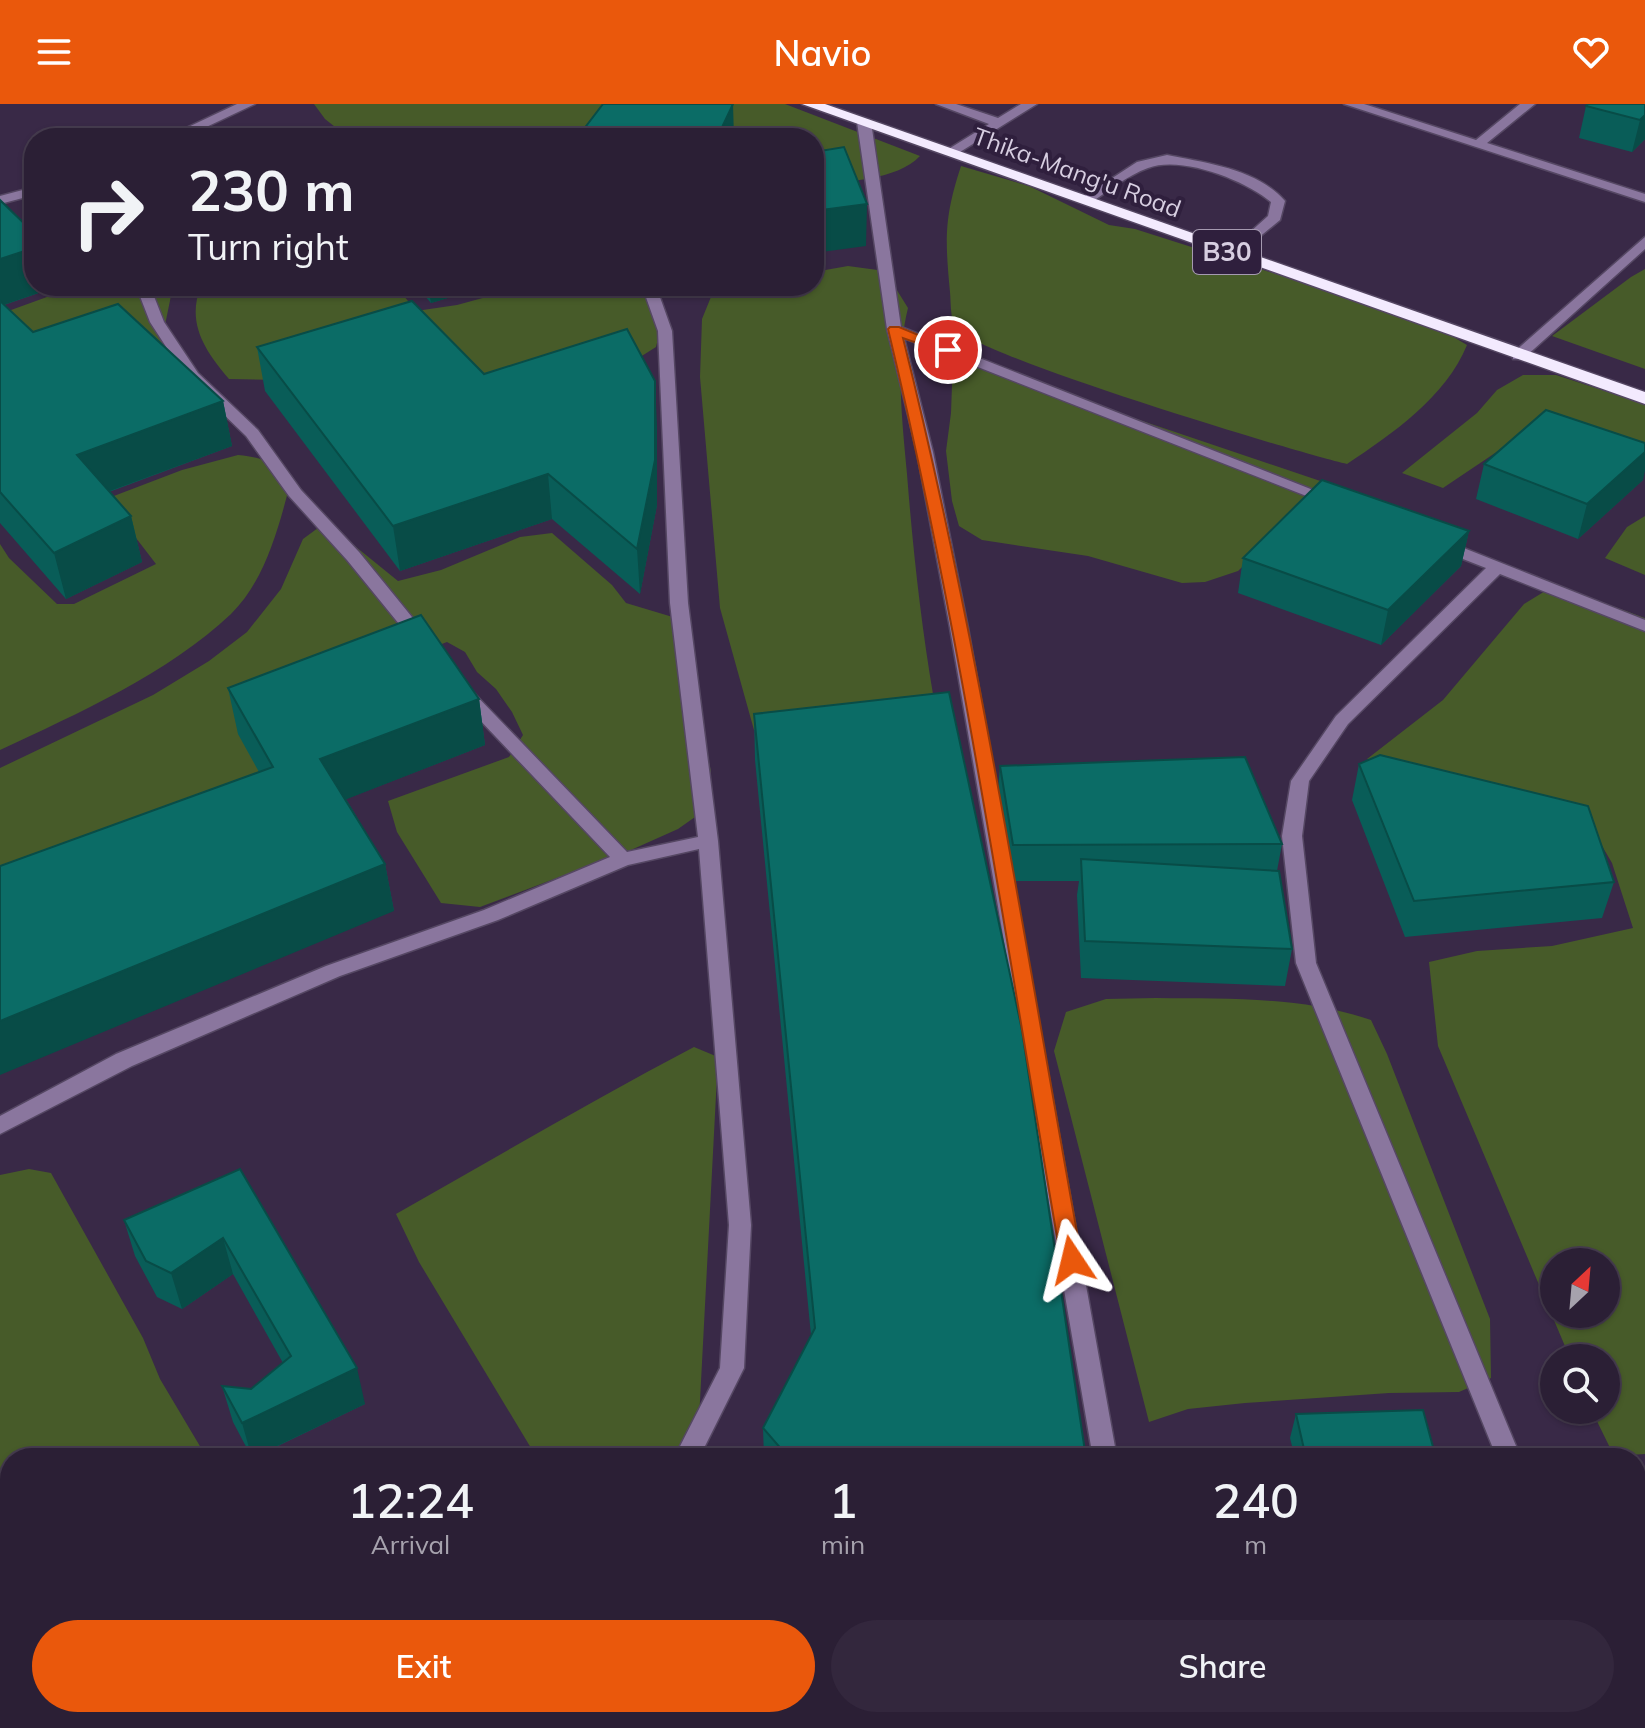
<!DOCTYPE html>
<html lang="en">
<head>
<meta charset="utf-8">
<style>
  :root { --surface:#2b1f35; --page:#33273d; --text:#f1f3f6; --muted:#a6a2ad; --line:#473d50; --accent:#ea580c }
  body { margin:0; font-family:Mulish,sans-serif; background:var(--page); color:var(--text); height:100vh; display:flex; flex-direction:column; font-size:30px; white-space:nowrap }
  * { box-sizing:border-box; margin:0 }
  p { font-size:26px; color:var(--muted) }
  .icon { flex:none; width:44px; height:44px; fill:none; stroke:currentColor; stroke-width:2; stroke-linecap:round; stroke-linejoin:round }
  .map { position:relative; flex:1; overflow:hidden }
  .side { position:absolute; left:0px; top:1344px; width:1646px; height:280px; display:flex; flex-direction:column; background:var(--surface); border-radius:32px 32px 0 0; box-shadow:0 2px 6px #0004,0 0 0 2px var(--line) }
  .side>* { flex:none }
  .hud { position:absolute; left:24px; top:24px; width:800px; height:168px; border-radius:32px; box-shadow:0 2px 6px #0004,0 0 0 2px var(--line); background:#2b1f35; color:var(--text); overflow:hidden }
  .needle { width:52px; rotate:26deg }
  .tools { position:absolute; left:1540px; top:1144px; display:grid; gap:16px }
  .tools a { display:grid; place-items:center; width:80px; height:80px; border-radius:50%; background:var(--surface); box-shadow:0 2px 6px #0004,0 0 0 2px var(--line); font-size:40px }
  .pin { position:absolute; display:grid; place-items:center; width:68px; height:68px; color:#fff; margin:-34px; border:4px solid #fff; border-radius:50%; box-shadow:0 2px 8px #0007 }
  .me { position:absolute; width:88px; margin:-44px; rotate:350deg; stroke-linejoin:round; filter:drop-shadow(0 0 6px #0008) }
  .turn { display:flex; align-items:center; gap:28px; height:168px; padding:0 32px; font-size:36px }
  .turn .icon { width:104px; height:104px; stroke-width:2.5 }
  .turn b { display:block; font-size:56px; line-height:68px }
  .eta { display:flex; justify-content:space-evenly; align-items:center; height:136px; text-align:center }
  .eta b { font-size:48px; font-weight:600; line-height:56px }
  .primary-button { display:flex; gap:16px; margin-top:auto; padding:16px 32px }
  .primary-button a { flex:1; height:92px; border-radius:48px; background:var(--accent); color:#fff; font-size:32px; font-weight:600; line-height:92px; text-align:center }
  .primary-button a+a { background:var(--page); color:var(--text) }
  header { display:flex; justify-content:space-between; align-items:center; height:104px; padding:0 32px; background:var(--accent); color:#fff; font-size:36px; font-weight:600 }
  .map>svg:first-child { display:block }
  .green { fill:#475b29; fill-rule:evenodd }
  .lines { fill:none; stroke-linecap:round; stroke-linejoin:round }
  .minor-casing { stroke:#554763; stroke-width:3 }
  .highway-casing { stroke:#554763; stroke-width:3 }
  .minor { fill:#8a769e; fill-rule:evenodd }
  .highway { fill:#f3eafe; fill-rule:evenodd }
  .wall { fill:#095d58 }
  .shaded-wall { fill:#084c47 }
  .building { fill:#0b6c66; stroke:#084c47; stroke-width:2 }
  .route { fill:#ea580c; stroke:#983908; stroke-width:2 }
  .labels { text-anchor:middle; stroke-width:8; stroke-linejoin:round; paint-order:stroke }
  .far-street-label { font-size:24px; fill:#d7cee1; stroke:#2f1f3d }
  .shield { fill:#2f1f3d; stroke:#a59ab0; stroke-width:2 }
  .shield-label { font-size:26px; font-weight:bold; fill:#d7cee1 }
</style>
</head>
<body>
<header><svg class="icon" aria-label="menu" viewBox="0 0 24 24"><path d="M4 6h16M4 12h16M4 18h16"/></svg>Navio<svg class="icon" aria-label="heart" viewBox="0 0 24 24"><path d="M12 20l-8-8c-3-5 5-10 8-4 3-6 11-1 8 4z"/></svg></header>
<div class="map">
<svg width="1645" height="1624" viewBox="0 0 1645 1624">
  <rect width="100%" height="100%" fill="#392947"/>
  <!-- green -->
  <path class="green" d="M314 0H627L604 34H349L325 15Z
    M664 0H785L920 52C896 77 847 76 814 82V34H769Z
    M961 62 1029 82 1109 121 1135 125 1430 219 1467 241C1446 293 1392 330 1347 360 1295 348 977 252 956 224 950 215 951 199 950 188 945 135 944 114 961 62Z
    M848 162 885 167 908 204C895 256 902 316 907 370 913 446 921 520 934 596L800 632 754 626 720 504 700 273 702 215 713 188 756 182H814V168Z
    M1645 165V265L1552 232 1631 173Z
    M67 182H173L165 221 206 286 74 255 0 210 69 185Z
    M201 182H396L416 207 457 201 526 182H639C660 206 664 211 656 243L637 255 562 282 229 275C205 247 186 219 201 182Z
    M953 253 1347 386 1287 420 1238 467 1205 478 1182 479 1088 452 982 436 959 422 952 397 946 347 951 309Z
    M1523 271H1556L1645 300V359L1504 343 1443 384 1402 369 1477 309 1497 286Z
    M238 351C268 354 273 359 289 384 278 426 264 478 231 510 169 569 77 610 0 646V440L9 454 57 500H74L156 460 106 395 182 366Z
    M1645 412V471L1605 454 1627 423Z
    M322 421 345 434 398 477 441 466 520 433 552 429 612 481 626 499 676 514 711 667 705 706 678 725 631 746 480 803 441 799 397 728 388 697 509 653 523 631 512 608 496 585 477 568 465 548 447 538 403 555 277 690 0 800V664L153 591 209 557 247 528 281 485 303 435Z
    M1555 481 1645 514V1350L1614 1352 1592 1307 1606 1306V1254H1570L1438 942 1429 858 1477 847 1552 842 1633 824 1612 759 1591 723 1428 684 1367 655 1443 596 1524 500ZM1554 1158H1606V1210H1554Z
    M1156 894C1229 895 1301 892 1371 916L1387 950 1490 1215 1491 1274 1459 1288 1389 1289 1245 1299 1188 1305 1149 1318 1054 947 1066 908 1106 895Z
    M694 943 718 953 697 1354H537L419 1158 396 1110C495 1054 593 996 694 943Z
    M29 1065 51 1069 143 1234 160 1275 207 1354H10V1614H175L148 1624H0V1071Z
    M260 1614H796L833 1624H234Z
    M1186 1614H1597L1599 1624H1187Z"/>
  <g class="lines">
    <!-- minor casing -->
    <g class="minor-casing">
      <path id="minor" d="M237 0H255L183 34H165Z
        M936 0H956L998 14 1021 0H1037L952 53 945 49 947 46 989 20Z
        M1344 0H1364L1476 36 1520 0H1535L1487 39 1645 90V98Z
        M864 14 871 18 901 223 1341 397 1333 402 1327 400 904 234 933 348 968 524 1117 1354H1093L950 524 917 348 887 225 857 18Z
        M1167 51C1207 59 1257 65 1285 97L1280 116 1234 154 1229 153V147L1268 112 1271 98C1245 76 1181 51 1148 64 1128 71 1107 88 1089 100L1077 97 1137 58Z
        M34 83V91L0 100V92Z
        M1645 133V145L1523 255H1513V249Z
        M136 182H150L164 218 198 269 258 326 301 386 359 448 429 534 432 538 429 542H417L347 456 289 392 246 332 187 275 150 218Z
        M642 182H656L672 227 688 499 718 737 751 1121 744 1264 699 1354H674L720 1264 729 1121 699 745 628 761 498 816 340 872 132 962 0 1030V1012L116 950 326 862 484 806 610 753 457 592 454 588 457 584H469L627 748 698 733 670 499 658 227Z
        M1441 435 1645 516V527L1500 470 1348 620 1309 677 1302 732 1316 859 1521 1354H1497L1296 859 1282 732 1291 677 1336 612 1486 464 1435 444 1433 440 1435 436Z
        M1645 1380V1402L1636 1403V1381Z
        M0 1431 10 1436V1475L0 1470Z
        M73 1614H101L105 1624H77Z
        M207 1614H251L245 1624H201Z
        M1128 1614H1154L1155 1624H1129Z
        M1574 1614H1600L1603 1624H1577Z"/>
    </g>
    <!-- highway casing -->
    <g class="highway-casing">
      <path id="highway" d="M802 0H825L1645 288V300Z"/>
    </g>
    <!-- minor -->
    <use href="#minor" class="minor"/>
    <!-- highway -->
    <use href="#highway" class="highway"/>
  </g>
  <!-- wall -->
  <path class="wall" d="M1645 0V35L1632 48 1579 34 1586 2Z
    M0 96 34 182H56V183L4 201 33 228 223 297 232 342 109 388 131 412 142 458 66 495 0 419Z
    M416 182H488L431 199Z
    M257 243 484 270 657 322V401L640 490 552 415 400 467 265 287Z
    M1484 360 1643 376 1578 435 1476 395Z
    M1469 427 1461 462 1381 541 1238 489 1243 454Z
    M228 584 479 595 485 641 346 695 385 760 394 807 259 668 238 630Z
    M754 610 1086 1354H764L763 1324 811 1231 755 656Z
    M1359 660 1614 778 1602 814 1405 833 1352 696Z
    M1000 662 1282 740 1277 767 1292 845 1285 882 1081 874 1077 791 1079 777H1010L997 698Z
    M240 1065 365 1300 253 1354H252L233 1318 222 1282 251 1285 283 1259 233 1170 182 1205 157 1193 135 1152 124 1116Z
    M1296 1310 1436 1354H1295L1290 1334Z
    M979 1614H1125L1126 1624H988Z"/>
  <!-- shaded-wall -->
  <path class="shaded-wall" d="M733 0 734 34H717Z
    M1645 11V35L1632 48 1640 16Z
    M867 100 866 142 814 149V107Z
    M34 144V182H56V183L0 202V155Z
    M428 182H488L431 199Z
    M655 277 657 322V401L640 490 637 445Z
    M223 297 232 342 88 395 77 351Z
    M1645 348V367L1643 376 1578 435 1587 400Z
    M548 370 552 415 400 467 393 422Z
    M131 412 142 458 66 495 54 449Z
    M1469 427 1461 462 1381 541 1388 506Z
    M479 595 485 641 329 702 320 655Z
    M385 760 394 807 0 971V917Z
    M223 1134 233 1170 182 1205 171 1169Z
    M357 1264 365 1300 252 1354 242 1319Z"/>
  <!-- building -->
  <path class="building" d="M603 0H733L717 34H577Z
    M1588 0H1645V11L1640 16 1586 2Z
    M844 43 867 100 814 107V48Z
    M0 96 34 129V144L0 155Z
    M0 197 33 228 118 200 223 297 77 351 131 412 54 449 0 388Z
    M412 197 484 270 627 225 655 277V356L637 445 548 370 393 422 257 243Z
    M1546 306 1645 339V348L1587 400 1484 360Z
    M1322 376 1469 427 1388 506 1243 454Z
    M421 511 479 595 320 655 385 760 0 917V762L273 663 228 584Z
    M949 588 1022 926 1086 1354H789L763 1324 815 1224 754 610Z
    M1380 651 1588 702 1614 778 1414 797 1359 660Z
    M1245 653 1282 740 1013 741 1000 662Z
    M1081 755 1279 767 1292 845 1085 837Z
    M240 1065 357 1264 242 1319 222 1282 251 1285 291 1252 223 1134 171 1169 146 1157 124 1116Z
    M1423 1306 1436 1354H1306L1296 1310Z
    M1021 1614H1125L1126 1624H1030Z"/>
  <!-- route -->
  <path class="route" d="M890 223H899L955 246 948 250 903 234C979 537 1026 848 1082 1156L1079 1162 1072 1165 1064 1162 1061 1156C1007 846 962 532 888 225Z"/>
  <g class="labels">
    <!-- far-street labels -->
    <g class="far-street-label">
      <text transform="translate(1077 69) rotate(20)" y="8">Thika-Mang'u Road</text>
    </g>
    <!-- shield labels -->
    <rect class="shield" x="1193" y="126" width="68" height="44" rx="6"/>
    <g class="shield-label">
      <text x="1227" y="157">B30</text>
    </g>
  </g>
</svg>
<div class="tools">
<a><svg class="needle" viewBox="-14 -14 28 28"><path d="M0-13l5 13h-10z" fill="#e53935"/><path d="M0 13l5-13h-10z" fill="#a6a2ad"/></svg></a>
<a><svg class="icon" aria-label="search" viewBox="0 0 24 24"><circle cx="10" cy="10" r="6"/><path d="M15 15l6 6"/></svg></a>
</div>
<div class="pin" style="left:948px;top:246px;background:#d93025"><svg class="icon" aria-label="arrive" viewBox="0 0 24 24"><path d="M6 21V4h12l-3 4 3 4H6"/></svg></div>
<svg class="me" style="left:1072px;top:1156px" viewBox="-20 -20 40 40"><path d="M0-17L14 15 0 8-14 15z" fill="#ea580c" stroke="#fff" stroke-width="4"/></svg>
<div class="hud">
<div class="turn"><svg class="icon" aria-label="right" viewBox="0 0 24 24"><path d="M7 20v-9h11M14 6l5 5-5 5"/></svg><div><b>230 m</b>Turn right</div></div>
</div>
<section class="side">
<div class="eta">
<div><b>12:24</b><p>Arrival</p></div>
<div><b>1</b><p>min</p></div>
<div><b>240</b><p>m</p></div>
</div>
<div class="primary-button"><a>Exit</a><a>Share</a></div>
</section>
</div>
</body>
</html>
